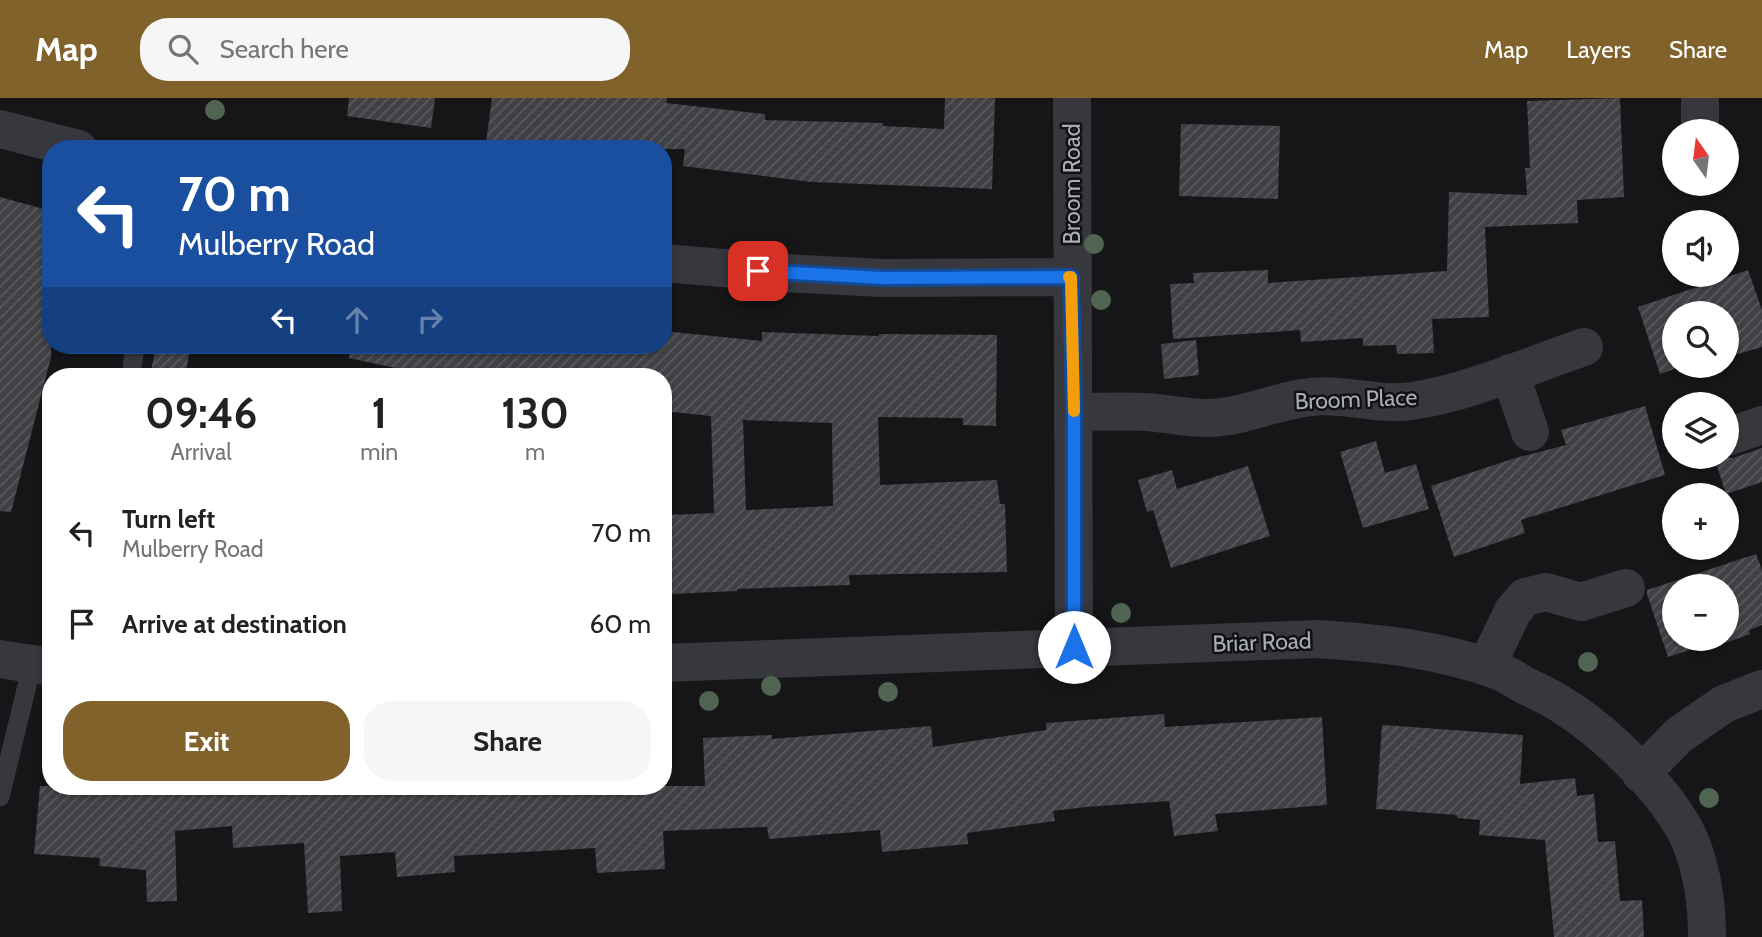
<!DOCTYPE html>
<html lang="en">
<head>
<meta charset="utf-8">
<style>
  :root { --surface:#fff; --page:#f6f6f6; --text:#222; --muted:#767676; --accent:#80622a }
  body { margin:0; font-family:Cabin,sans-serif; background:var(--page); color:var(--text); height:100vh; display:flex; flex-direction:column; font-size:26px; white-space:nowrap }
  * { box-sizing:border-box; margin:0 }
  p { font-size:23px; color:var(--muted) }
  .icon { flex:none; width:38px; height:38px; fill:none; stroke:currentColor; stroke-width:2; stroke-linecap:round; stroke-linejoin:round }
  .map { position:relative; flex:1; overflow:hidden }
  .drawer { position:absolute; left:42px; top:270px; width:630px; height:427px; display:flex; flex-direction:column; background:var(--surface); border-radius:28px; box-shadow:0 2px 5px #0004 }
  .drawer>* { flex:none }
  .guide { position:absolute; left:42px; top:42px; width:630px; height:214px; border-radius:28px; box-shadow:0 2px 5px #0004; background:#1a4fa0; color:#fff; overflow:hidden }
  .needle { width:46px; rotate:346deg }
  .buttons { position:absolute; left:1662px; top:21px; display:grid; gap:14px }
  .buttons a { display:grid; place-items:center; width:77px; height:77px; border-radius:50%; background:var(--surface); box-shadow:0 2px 5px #0004; font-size:35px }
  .pin { position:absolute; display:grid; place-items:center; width:60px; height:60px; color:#fff; margin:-30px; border-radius:14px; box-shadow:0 4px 10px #0006 }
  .me { position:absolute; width:77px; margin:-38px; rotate:0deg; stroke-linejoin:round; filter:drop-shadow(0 0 5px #0008) }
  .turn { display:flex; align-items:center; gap:24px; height:147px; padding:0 21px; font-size:32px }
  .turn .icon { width:91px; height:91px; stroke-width:2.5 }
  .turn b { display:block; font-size:49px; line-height:60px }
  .lanes { display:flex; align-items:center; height:66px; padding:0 21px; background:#0003; justify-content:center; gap:35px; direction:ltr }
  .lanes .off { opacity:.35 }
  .eta { display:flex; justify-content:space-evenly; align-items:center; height:119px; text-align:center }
  .eta b { font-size:42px; font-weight:700; line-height:49px }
  .button { display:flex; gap:14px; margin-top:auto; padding:14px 21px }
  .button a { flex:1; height:80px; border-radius:28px; background:var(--accent); color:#fff; font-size:28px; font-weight:700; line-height:80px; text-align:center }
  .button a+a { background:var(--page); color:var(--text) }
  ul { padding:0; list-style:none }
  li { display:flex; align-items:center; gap:21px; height:91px; padding:0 21px }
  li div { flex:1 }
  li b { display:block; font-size:26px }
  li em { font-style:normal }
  header { display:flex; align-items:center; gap:42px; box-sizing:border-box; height:98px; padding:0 35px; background:var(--accent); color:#fff }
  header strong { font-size:33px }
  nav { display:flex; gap:38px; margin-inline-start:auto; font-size:24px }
  .search { width:490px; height:63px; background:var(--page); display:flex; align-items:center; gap:18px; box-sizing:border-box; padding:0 24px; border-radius:28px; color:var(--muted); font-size:26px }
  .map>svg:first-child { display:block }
  .building { fill:url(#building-hatch); fill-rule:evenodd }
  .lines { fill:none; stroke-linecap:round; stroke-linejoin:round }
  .service { stroke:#37383d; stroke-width:19 }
  .minor { stroke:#37383d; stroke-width:38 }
  .tree { fill:#506452 }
  .route-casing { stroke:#114b97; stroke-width:18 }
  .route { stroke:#1a73e8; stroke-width:12 }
  .slow { stroke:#f59e0b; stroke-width:12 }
  .labels { text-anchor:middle; stroke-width:5; stroke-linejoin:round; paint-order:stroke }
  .street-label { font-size:23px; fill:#a8adb8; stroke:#111113 }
</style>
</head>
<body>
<header>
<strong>Map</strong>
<div class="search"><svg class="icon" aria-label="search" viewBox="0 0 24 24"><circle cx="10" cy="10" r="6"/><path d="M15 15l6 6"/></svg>Search here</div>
<nav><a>Map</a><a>Layers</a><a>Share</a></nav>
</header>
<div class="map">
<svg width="1762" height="839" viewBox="0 0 1762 839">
  <defs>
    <pattern id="building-hatch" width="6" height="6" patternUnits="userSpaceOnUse" patternTransform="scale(1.75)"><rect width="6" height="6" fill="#404145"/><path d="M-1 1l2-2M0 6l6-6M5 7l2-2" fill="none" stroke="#595a5e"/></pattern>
  </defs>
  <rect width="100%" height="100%" fill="#161618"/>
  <!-- building -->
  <path class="building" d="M349 0H435L431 30 347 18Z
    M492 0H667L666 5 765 16V22L883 25V28L944 31 945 0H995L992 91 812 84 683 68 685 51H531L486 45Z
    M1620 0 1624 99 1577 102 1578 125 1485 129 1489 219 1432 221 1434 255 1397 256 1396 247 1363 248V240L1301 244 1300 232 1173 241 1170 186 1194 185 1193 175 1268 172V185L1447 173 1449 94 1527 97 1525 70H1530L1527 3Z
    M1181 26 1280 28 1278 101 1179 98Z
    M0 99 51 113V259L11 414 0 413Z
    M1748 172 1762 212V249L1727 259V215H1675V268H1683L1660 276 1638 209Z
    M663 233 762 243V234L879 238V236L997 237 996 328 963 327V320L878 319 880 387 997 382 1000 406H1005L1007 474 849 477 850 487 737 491V493L671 496 668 417 714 415 711 318 663 313V278H413L414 274 349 260 351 247H663ZM743 322 832 325 833 408 746 412Z
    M1196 242 1199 277 1164 281 1161 246Z
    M156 247H191L185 278H150Z
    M1645 308 1665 377 1521 422 1525 435 1454 459 1431 388 1512 361 1566 347 1561 332Z
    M1376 343 1385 375 1416 366 1429 411 1363 430 1340 354Z
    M1762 350V384L1726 396 1714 359 1733 360Z
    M1248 368 1270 438 1171 470 1153 412 1147 414 1138 382 1172 372 1177 391Z
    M1756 456 1762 472V527L1749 532 1750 536 1701 554 1699 549 1668 559 1647 496V492ZM1675 488H1727V541H1675Z
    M1164 616 1165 629 1322 619 1327 707 1215 716 1218 733 1174 738 1169 703 1086 709 1053 713 1055 723 967 735 968 746 882 754 880 732 769 741 767 729 663 733 665 771 597 775 595 750 454 758 455 774 397 779 395 754 340 758 342 813 308 815 304 745 233 750 232 728 175 733 177 803 147 804 146 772 99 768 100 760 34 756 40 688H705L703 640 772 637V641L931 628 933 649 1046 632V625Z
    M1382 627 1523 637 1520 686 1575 680 1577 698 1594 696 1598 744 1615 743 1620 803 1642 802 1644 839H1554L1545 742 1479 737 1480 722 1457 720V717L1376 711Z"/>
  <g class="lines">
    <!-- service -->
    <path class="service" d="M131 278 135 247
      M0 699 32 567"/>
    <!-- minor -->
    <path class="minor" d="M1072 0 1074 549
      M1700 0V33
      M0 31 78 51
      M663 165 783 175 883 180 1071 179
      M1510 275 1530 334
      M1075 314C1098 314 1121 313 1144 314 1165 315 1186 320 1207 320 1243 320 1276 302 1311 299 1346 295 1376 308 1412 303 1471 294 1528 268 1584 249
      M1727 339 1762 327
      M0 561 51 569
      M663 565 1318 541C1379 545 1438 551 1496 572 1506 575 1515 582 1524 587 1537 593 1550 599 1562 607 1606 634 1671 697 1691 745 1703 776 1707 807 1707 839
      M1486 569 1513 513 1525 499 1546 494 1581 504 1626 490
      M1641 676 1679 637 1724 606 1762 591"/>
  </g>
  <!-- trees -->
  <g class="tree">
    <circle cx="215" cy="12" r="10"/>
    <circle cx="1094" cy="146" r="10"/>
    <circle cx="1101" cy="202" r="10"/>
    <circle cx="1121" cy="515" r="10"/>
    <circle cx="1588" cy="564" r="10"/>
    <circle cx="771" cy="588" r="10"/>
    <circle cx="888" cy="594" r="10"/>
    <circle cx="709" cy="603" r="10"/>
    <circle cx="1709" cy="700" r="10"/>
  </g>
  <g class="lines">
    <!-- route casing -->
    <g class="route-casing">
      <path id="route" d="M758 173 883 180 1071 179 1074 314V549"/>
    </g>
    <!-- route -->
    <use href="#route" class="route"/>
    <!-- slow -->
    <path class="slow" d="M1069 179H1071L1074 313"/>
  </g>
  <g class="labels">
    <!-- street labels -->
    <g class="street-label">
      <text transform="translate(1072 86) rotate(-90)" y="8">Broom Road</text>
      <text transform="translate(1356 301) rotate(-2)" y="8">Broom Place</text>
      <text transform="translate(1262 544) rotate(-2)" y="8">Briar Road</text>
    </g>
  </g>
</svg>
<div class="buttons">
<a><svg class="needle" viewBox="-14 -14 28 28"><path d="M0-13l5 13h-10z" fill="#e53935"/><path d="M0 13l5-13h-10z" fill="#767676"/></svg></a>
<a><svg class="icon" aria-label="sound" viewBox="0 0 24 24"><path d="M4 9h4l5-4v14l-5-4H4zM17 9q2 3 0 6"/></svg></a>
<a><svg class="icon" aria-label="search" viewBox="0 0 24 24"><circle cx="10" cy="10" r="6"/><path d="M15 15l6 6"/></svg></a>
<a><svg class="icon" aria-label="layers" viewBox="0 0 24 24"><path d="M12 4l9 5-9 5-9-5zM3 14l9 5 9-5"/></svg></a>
<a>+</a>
<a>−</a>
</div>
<div class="pin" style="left:758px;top:173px;background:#d93025"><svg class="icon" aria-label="arrive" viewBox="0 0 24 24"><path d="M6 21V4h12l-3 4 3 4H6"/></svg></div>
<svg class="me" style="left:1074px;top:549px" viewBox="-20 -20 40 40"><circle r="19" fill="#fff"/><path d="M0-13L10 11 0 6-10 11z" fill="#1a73e8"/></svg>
<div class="guide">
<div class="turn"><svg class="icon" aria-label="left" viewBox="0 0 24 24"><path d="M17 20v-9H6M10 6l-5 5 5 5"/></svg><div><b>70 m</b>Mulberry Road</div></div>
<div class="lanes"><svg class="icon" aria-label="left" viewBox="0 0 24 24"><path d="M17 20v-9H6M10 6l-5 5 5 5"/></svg><svg class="icon off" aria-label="ahead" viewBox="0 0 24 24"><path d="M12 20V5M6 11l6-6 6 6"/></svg><svg class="icon off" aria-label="right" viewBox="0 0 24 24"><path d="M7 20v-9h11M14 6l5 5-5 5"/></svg></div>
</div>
<section class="drawer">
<div class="eta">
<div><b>09:46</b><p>Arrival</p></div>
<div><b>1</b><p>min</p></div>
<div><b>130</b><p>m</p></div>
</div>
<ul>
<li><svg class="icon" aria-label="left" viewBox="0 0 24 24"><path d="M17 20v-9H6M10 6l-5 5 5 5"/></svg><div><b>Turn left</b><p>Mulberry Road</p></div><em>70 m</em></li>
<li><svg class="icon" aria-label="arrive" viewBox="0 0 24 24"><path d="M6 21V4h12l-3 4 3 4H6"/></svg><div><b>Arrive at destination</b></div><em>60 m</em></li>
</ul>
<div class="button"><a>Exit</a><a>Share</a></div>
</section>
</div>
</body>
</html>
